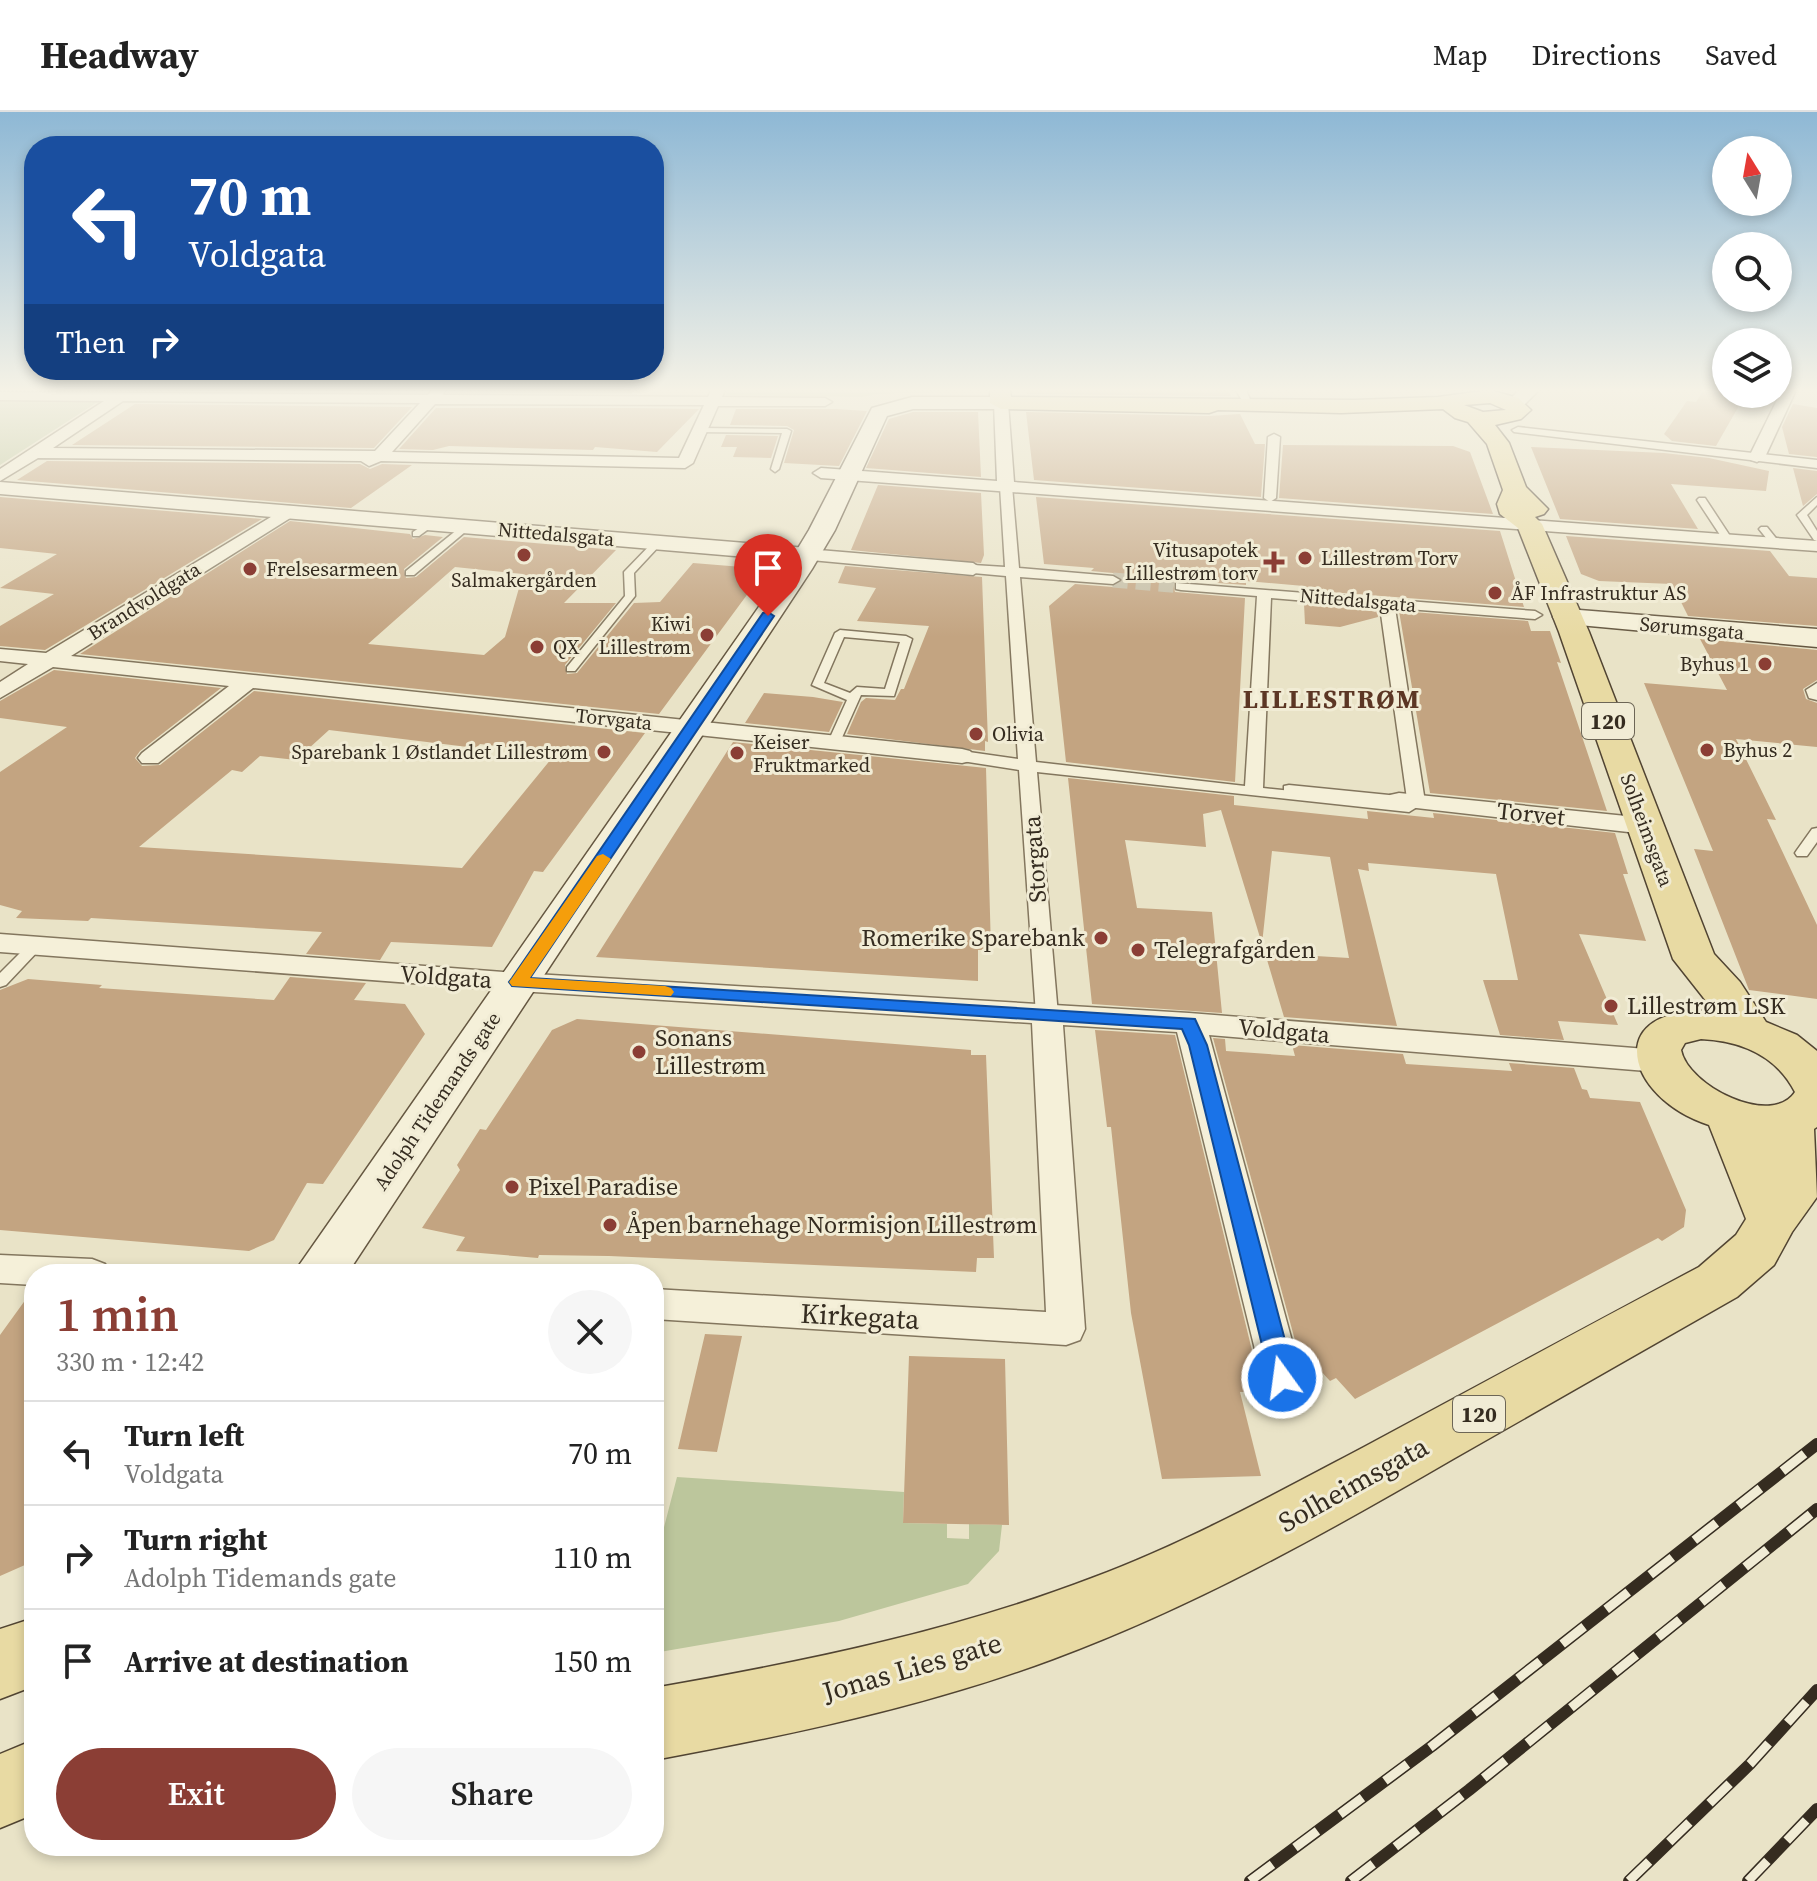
<!DOCTYPE html>
<html lang="en">
<head>
<meta charset="utf-8">
<style>
  :root { --surface:#fff; --page:#f6f6f6; --text:#222; --muted:#767676; --line:#e0e0e0; --accent:#8b3e35 }
  body { margin:0; font-family:"Source Serif 4",serif; background:var(--page); color:var(--text); height:100vh; display:flex; flex-direction:column; font-size:30px; white-space:nowrap }
  * { box-sizing:border-box; margin:0 }
  p { font-size:26px; color:var(--muted) }
  .icon { flex:none; width:44px; height:44px; fill:none; stroke:currentColor; stroke-width:2; stroke-linecap:round; stroke-linejoin:round }
  .map { position:relative; flex:1; overflow:hidden }
  .panel { position:absolute; left:24px; top:1152px; width:640px; height:592px; display:flex; flex-direction:column; background:var(--surface); border-radius:32px; box-shadow:0 4px 12px #0003 }
  .panel>* { flex:none }
  .top-card { position:absolute; left:24px; top:24px; width:640px; height:244px; border-radius:32px; box-shadow:0 4px 12px #0003; background:#1a4fa0; color:#fff; overflow:hidden }
  .needle { width:52px; rotate:349deg }
  .buttons { position:absolute; left:1712px; top:24px; display:grid; gap:16px }
  .buttons a { display:grid; place-items:center; width:80px; height:80px; border-radius:50%; background:var(--surface); box-shadow:0 4px 12px #0003; font-size:40px }
  .pin { position:absolute; display:grid; place-items:center; width:68px; height:68px; color:#fff; margin:-82px -34px; border-radius:50% 50% 50% 0; rotate:-45deg; box-shadow:0 0 8px #0007 }
  .pin .icon { rotate:45deg }
  .me { position:absolute; width:88px; margin:-44px; rotate:346deg; stroke-linejoin:round; filter:drop-shadow(0 0 6px #0008) }
  .turn { display:flex; align-items:center; gap:28px; height:168px; padding:0 32px; font-size:36px }
  .turn .icon { width:104px; height:104px; stroke-width:2.5 }
  .turn b { display:block; font-size:56px; line-height:68px }
  .then { display:flex; align-items:center; height:76px; padding:0 32px; background:#0003; gap:16px; font-size:30px }
  .round { display:grid; place-items:center; flex:none; width:84px; height:84px; border-radius:42px; background:var(--page) }
  .summary { display:flex; align-items:center; justify-content:space-between; height:136px; padding:0 32px }
  h1 { font-size:48px; font-weight:600; line-height:60px; color:var(--accent) }
  .primary-button { display:flex; gap:16px; margin-top:auto; padding:16px 32px }
  .primary-button a { flex:1; height:92px; border-radius:48px; background:var(--accent); color:#fff; font-size:32px; font-weight:600; line-height:92px; text-align:center }
  .primary-button a+a { background:var(--page); color:var(--text) }
  ul { padding:0; list-style:none }
  li { display:flex; align-items:center; gap:24px; height:104px; padding:0 32px; border-top:2px solid var(--line) }
  li div { flex:1 }
  li b { display:block; font-size:30px }
  li em { font-style:normal }
  header { display:flex; align-items:center; gap:48px; box-sizing:border-box; height:112px; padding:0 40px; background:var(--surface); border-bottom:2px solid var(--line) }
  header strong { font-size:38px }
  nav { display:flex; gap:44px; margin-inline-start:auto; font-size:28px }
  .map>svg:first-child { display:block }
  .green { fill:#bcc69c }
  .building { fill:#c3a481; fill-rule:evenodd }
  .lines { fill:none; stroke-linecap:round; stroke-linejoin:round }
  .pedestrian-tunnel { stroke:#c5bea6; stroke-width:15; stroke-dasharray:15 8; stroke-linecap:butt }
  .service-casing { stroke:#83765e; stroke-width:3 }
  .pedestrian-casing { stroke:#83765e; stroke-width:3 }
  .minor-casing { stroke:#83765e; stroke-width:3 }
  .tertiary-casing { stroke:#83765e; stroke-width:3 }
  .secondary-casing { stroke:#655741; stroke-width:3 }
  .primary-casing { stroke:#514432; stroke-width:3 }
  .service { fill:#f5f0d9; fill-rule:evenodd }
  .pedestrian { fill:#f5f0d9; fill-rule:evenodd }
  .minor { fill:#f5f0d9; fill-rule:evenodd }
  .tertiary { fill:#f5f0d9; fill-rule:evenodd }
  .secondary { fill:#f5f0d9; fill-rule:evenodd }
  .primary { fill:#e8daa3; fill-rule:evenodd }
  .rail-casing { stroke:#352c20; stroke-width:12 }
  .rail { stroke:#f1ecd5; stroke-width:9; stroke-dasharray:28; stroke-linecap:butt }
  .route { fill:#1a73e8; stroke:#114b97; stroke-width:2 }
  .slow { fill:#f59e0b }
  .poi-dot { fill:#8b3e35; stroke:#f1ecd5; stroke-width:3 }
  .labels { text-anchor:middle; stroke-width:6; stroke-linejoin:round; paint-order:stroke }
  .far-street-label { font-size:20px; fill:#352c20; stroke:#f1ecd5 }
  .far-poi-label { font-size:20px; fill:#352c20; stroke:#f1ecd5; text-anchor:start }
  .shield { fill:#f1ecd5; stroke:#6d6656; stroke-width:2 }
  .shield-label { font-size:22px; font-weight:bold; fill:#352c20 }
  .street-label { font-size:24px; fill:#352c20; stroke:#f1ecd5 }
  .poi-label { font-size:24px; fill:#352c20; stroke:#f1ecd5; text-anchor:start }
  .far-district-label { font-size:26px; font-weight:bold; letter-spacing:2px; fill:#5c3624; stroke:#f1ecd5 }
  .near-street-label { font-size:28px; fill:#352c20; stroke:#f1ecd5 }
</style>
</head>
<body>
<header>
<strong>Headway</strong>
<nav><a>Map</a><a>Directions</a><a>Saved</a></nav>
</header>
<div class="map">
<svg width="1817" height="1769" viewBox="0 0 1817 1769">
  <rect width="100%" height="100%" fill="#e9e3c7"/>
  <!-- green -->
  <path class="green" d="M728 278H950L958 279 877 282 862 285 726 283Z
    M0 289H99L0 353Z
    M677 1365 904 1380 903 1411 947 1412V1426L969 1427V1412L1002 1413 999 1439 968 1472 839 1509 654 1541V1454Z"/>
  <!-- building -->
  <path class="building" d="M468 278H643L640 281 466 280Z
    M1026 278H1228L1231 284 1027 282Z
    M1703 279 1744 285 1716 334 1672 329 1664 322 1687 289 1696 290Z
    M135 292 312 294 412 295 374 336 72 333Z
    M1793 292 1817 296V345L1789 342 1782 315Z
    M436 296H631L699 297 657 340 595 335 593 338 449 334 433 338 399 337Z
    M736 297H836L867 299 839 354 784 351 794 318 787 314 730 313Z
    M913 300H978L981 365 866 356 889 307Z
    M1026 300 1209 304 1240 302 1255 332H1265L1261 385 1034 368Z
    M726 323 778 324 771 346 733 345 737 335H721Z
    M1283 333 1453 334 1470 340 1493 402 1279 386Z
    M1531 335 1664 341 1709 346 1769 359 1766 379 1671 372 1698 417 1560 407Z
    M47 349 360 352 370 357 382 352 412 353 351 396 17 368Z
    M1793 356 1817 359V382L1803 394Z
    M878 373 981 381 984 443 981 451 851 438Z
    M0 385 262 407 45 538 0 534V514L54 482 0 476 57 442 0 436Z
    M1036 385 1500 419 1524 495 1304 478V474L1246 469V473L1176 468 1173 471 1175 480 1245 486 1235 670 1066 650 1049 494 1075 472 1113 475 1123 467 1113 461 1091 459 1094 456 1044 452Z
    M290 409 410 422 413 427 425 423 443 425 404 457 406 466 416 465 464 425 616 438 564 491H616L565 553 567 562 577 561 634 491 660 490 693 451 766 457 659 602 80 542ZM455 455 523 462 505 525 484 543 368 532Z
    M1566 424 1770 439 1789 464 1817 466V514L1688 504 1672 472 1599 469 1581 462Z
    M845 454 982 465 988 630 985 629V639L847 622 861 590 866 586 895 588 901 577H904L929 514 857 509 876 476 838 471Z
    M1304 492 1377 498 1378 505 1340 515 1305 512Z
    M1399 499 1528 509 1531 519H1550L1561 551 1557 550 1607 699 1430 681Z
    M1700 527 1817 538V568L1803 577 1806 587 1817 591V635L1736 627 1776 708 1767 707 1817 813V887L1749 878 1694 737 1713 739 1644 571 1727 578Z
    M54 558 221 576 140 639 135 646 142 654 160 653 254 579 645 621 543 760 534 759 492 835 391 830 380 848 306 842 322 820 91 806 88 809 16 806 22 799 0 793V660L67 615 0 606V589ZM329 618 476 636 480 632 556 641 462 756 139 735 232 658 242 660 260 644 296 648Z
    M764 581 813 585 843 590 829 620 745 611Z
    M733 630 986 656 991 838H978V869L596 845Z
    M1068 666 1234 684V693L1368 707 1367 699 1434 706 1433 701 1615 721 1628 762H1623L1646 829 1579 822 1618 913 1558 909 1564 928 1500 923 1483 868H1518L1496 762 1368 751 1369 759 1358 757 1397 914 1284 905 1265 841 1349 846 1330 745 1272 739 1262 832 1221 698 1203 702 1206 735 1125 728 1137 796 1212 800 1222 901 1092 892Z
    M290 865 366 871 354 888 405 892 425 922 323 1072 307 1071 274 1128 249 1139 0 1118V878L28 867 102 873 99 876 274 888Z
    M577 907 971 938V943H986L994 1146H977L976 1160 609 1144 539 1143 538 1146 456 1139 465 1125 422 1116 460 1058 457 1053 480 1017 486 1018 552 918Z
    M1095 918 1175 923 1259 1267 1265 1279 1240 1280 1261 1364 1162 1367 1131 1201 1111 1015H1107Z
    M1213 926 1225 927 1226 939 1295 944 1292 933 1403 942 1406 952 1512 959 1509 951 1574 956 1582 977 1587 978 1590 986 1640 990 1686 1098 1684 1115 1662 1129 1658 1126 1355 1287 1336 1266 1330 1269 1296 1232Z
    M34 1176V1449L0 1464V1223Z
    M705 1222 742 1224 717 1340 678 1337Z
    M909 1244 1005 1247 1009 1413 903 1411Z"/>
  <g class="lines">
    <!-- pedestrian-tunnel -->
    <path class="pedestrian-tunnel" d="M1113 468 1181 474"/>
    <!-- service casing -->
    <g class="service-casing">
      <path id="service" d="M701 316 787 317 791 319 779 357 775 360 771 357 782 321 698 320Z
        M1817 385V393L1807 403 1817 419V429L1814 428 1797 403Z
        M1699 386H1705L1732 427 1730 429H1724L1697 388Z
        M431 408 436 411 434 413 419 424H413V420Z
        M463 413 471 415 414 463H406V459Z
        M1761 415H1767L1779 430 1777 432H1771L1759 417Z
        M654 429 662 431 634 461 635 484 575 559H567V555L625 484 624 460Z
        M840 518 906 524 912 527 894 584 861 583 840 630 834 634 828 630 847 588 812 573 835 521ZM844 525 900 530 885 577 857 575 850 581 824 571Z
        M1289 673 1399 684 1406 688 1399 692 1284 680V674Z
        M1817 716V730L1807 744H1797L1795 741 1797 738 1812 717Z
        M35 829 43 834 40 837 6 873 0 875V861L30 831Z"/>
    </g>
    <!-- pedestrian casing -->
    <g class="pedestrian-casing">
      <path id="pedestrian" d="M1236 278H1246L1252 292H1244Z
        M1518 315 1817 348V356L1514 320 1512 318Z
        M1274 322 1280 325 1276 386 1270 390 1264 386 1268 325Z
        M1006 370 1012 374 1019 456 1113 464 1120 468 1113 472 1020 465 1036 650 1245 674 1257 484 1181 478 1176 477V471L1535 499 1542 503 1535 507 1395 496 1425 690 1409 700 1037 660 1058 903 1055 908H1039L1036 903 1019 658 962 649 953 644 962 639 1018 647 1006 464 973 461 966 457 973 453 1005 455 1000 374ZM1271 486 1380 495 1407 687 1400 690 1263 676Z"/>
    </g>
    <!-- minor casing -->
    <g class="minor-casing">
      <path id="minor" d="M432 278H445L443 283 708 285 711 278H725L722 285 825 286 832 290 825 294H718L693 351 685 356 381 349 369 354 361 349 38 346 0 369V357L104 289 0 288V280L428 283ZM123 289 420 291 375 339 53 336ZM435 292 704 293 679 346 392 340Z
        M1782 278H1796L1765 345 1757 350 1751 348 1749 345Z
        M1001 287 1008 291 1014 370 1817 429V439L821 366 813 361 821 356 997 369 994 291Z
        M289 394 295 395 298 399 295 403 71 544 962 637 970 639 974 644 970 649 962 651 253 576 158 651H142L138 646 142 641 229 574 53 555 0 586V570L28 552 0 549V537L46 541Z
        M807 437 973 451 982 457 973 463 800 447 798 443 800 439Z
        M1817 571V588L1809 586 1806 578Z
        M1399 681 1646 706 1655 709 1659 714 1655 719 1646 722 1390 693 1387 688 1390 683Z
        M0 822 518 861 1189 901 1659 938 1670 942 1675 949 1670 956 1659 960 1209 923 1302 1266 1296 1278 1282 1283 1268 1278 1262 1266 1177 920 1063 913 1085 1217 1080 1228 1066 1233 654 1207V1177L1046 1200 1032 911 518 879 0 840Z
        M0 1143 92 1147 105 1152 111 1162H34V1173L0 1171Z"/>
    </g>
    <!-- tertiary casing -->
    <g class="tertiary-casing">
      <path id="tertiary" d="M1519 278H1539L1521 296H1507L1505 292Z
        M0 370 807 436 815 438 819 443 815 448 807 450 0 382Z"/>
    </g>
    <!-- secondary casing -->
    <g class="secondary-casing">
      <path id="secondary" d="M912 285H1001L1011 291 1001 297H913L887 304 835 418 812 457 347 1162H293L786 456 809 418 872 296Z
        M1567 497 1817 517V535L1557 511 1553 505 1557 499Z"/>
    </g>
    <!-- primary casing -->
    <g class="primary-casing">
      <path id="primary" d="M990 278H1010L1011 285 1355 288 1438 285 1490 278 1518 286 1531 298 1521 307 1495 313 1509 331 1526 375 1548 397 1544 402 1535 405 1542 412 1589 520 1714 842 1740 870 1766 910 1797 923 1817 939V1015L1814 1017 1817 1085 1792 1120 1774 1153 1737 1185C1642 1239 1548 1293 1453 1347 1324 1422 1193 1495 1053 1547 924 1595 789 1623 654 1648V1576C802 1550 951 1520 1092 1466 1186 1431 1275 1382 1364 1335 1476 1275 1587 1214 1699 1155L1736 1123 1746 1107 1709 1013C1625 986 1600 893 1714 899L1673 847 1559 520 1518 416 1500 402 1497 392 1503 378 1487 332 1468 310 1455 306 1443 297 1341 301 1218 298 1209 301 1001 297 990 291ZM1490 291 1506 298 1483 300 1464 293ZM1701 927C1741 929 1776 943 1795 980 1771 1016 1688 974 1681 938L1685 931Z
        M34 1506V1574L0 1587V1517Z
        M34 1628V1702L0 1716V1642Z"/>
    </g>
    <!-- service -->
    <use href="#service" class="service"/>
    <!-- pedestrian -->
    <use href="#pedestrian" class="pedestrian"/>
    <!-- minor -->
    <use href="#minor" class="minor"/>
    <!-- tertiary -->
    <use href="#tertiary" class="tertiary"/>
    <!-- secondary -->
    <use href="#secondary" class="secondary"/>
    <!-- primary -->
    <use href="#primary" class="primary"/>
    <!-- rail casing -->
    <g class="rail-casing">
      <path id="rail" d="M1250 1769 1432 1634 1817 1332
        M1351 1769 1469 1678 1817 1397
        M1629 1769 1750 1652 1817 1578
        M1748 1769 1817 1697"/>
    </g>
    <!-- rail -->
    <use href="#rail" class="rail"/>
  </g>
  <!-- sky -->
  <linearGradient id="sky" x2="0" y2="1"><stop stop-color="#8eb8d5"/><stop offset="0.53" stop-color="#f5f2e6"/><stop offset="1" stop-color="#f5f2e6" stop-opacity="0"/></linearGradient>
  <rect width="1817" height="525" fill="url(#sky)"/>
  <!-- route -->
  <path class="route" d="M768 500 774 504 530 866 1195 907 1207 933 1295 1266 1291 1273 1282 1276 1274 1273 1270 1266 1189 933 1182 917 512 874 509 870 512 866 763 501Z"/>
  <!-- slow -->
  <path class="slow" d="M603 742 611 747 530 866 665 874 671 876 674 880 671 884 512 874 509 870 512 866 597 744Z"/>
  <!-- markers -->
  <g class="poi-dot">
    <circle cx="524" cy="443" r="8"/>
    <circle cx="1305" cy="446" r="8"/>
    <path d="M1270 438h8v8h8v8h-8v8h-8v-8h-8v-8h8z"/>
    <circle cx="250" cy="457" r="8"/>
    <circle cx="1495" cy="481" r="8"/>
    <circle cx="707" cy="523" r="8"/>
    <circle cx="537" cy="535" r="8"/>
    <circle cx="1765" cy="552" r="8"/>
    <circle cx="976" cy="622" r="8"/>
    <circle cx="1707" cy="638" r="8"/>
    <circle cx="604" cy="640" r="8"/>
    <circle cx="737" cy="641" r="8"/>
    <circle cx="1101" cy="826" r="8"/>
    <circle cx="1138" cy="838" r="8"/>
    <circle cx="1611" cy="894" r="8"/>
    <circle cx="639" cy="940" r="8"/>
    <circle cx="512" cy="1075" r="8"/>
    <circle cx="610" cy="1113" r="8"/>
  </g>
  <g class="labels">
    <!-- far-street labels -->
    <g class="far-street-label">
      <text transform="translate(556 422) rotate(5)" y="7">Nittedalsgata</text>
      <text transform="translate(1358 488) rotate(5)" y="7">Nittedalsgata</text>
      <text transform="translate(144 489) rotate(-32)" y="7">Brandvoldgata</text>
      <text transform="translate(1692 516) rotate(5)" y="7">Sørumsgata</text>
      <text transform="translate(614 607) rotate(6)" y="7">Torvgata</text>
      <text transform="translate(1647 718) rotate(70)" y="7">Solheimsgata</text>
      <text transform="translate(437 989) rotate(-56)" y="7">Adolph Tidemands gate</text>
    </g>
    <!-- far-poi labels -->
    <g class="far-poi-label">
      <text x="1258" y="445" text-anchor="end">Vitusapotek<tspan x="1258" dy="23">Lillestrøm torv</tspan></text>
      <text x="1321" y="453">Lillestrøm Torv</text>
      <text x="266" y="464">Frelsesarmeen</text>
      <text x="524" y="475" text-anchor="middle">Salmakergården</text>
      <text x="1511" y="488">ÅF Infrastruktur AS</text>
      <text x="691" y="519" text-anchor="end">Kiwi<tspan x="691" dy="23">Lillestrøm</tspan></text>
      <text x="553" y="542">QX</text>
      <text x="1749" y="559" text-anchor="end">Byhus 1</text>
      <text x="992" y="629">Olivia</text>
      <text x="753" y="637">Keiser<tspan x="753" dy="23">Fruktmarked</tspan></text>
      <text x="1723" y="645">Byhus 2</text>
      <text x="588" y="647" text-anchor="end">Sparebank 1 Østlandet Lillestrøm</text>
    </g>
    <!-- shield labels -->
    <g class="shield">
      <rect x="1582" y="591" width="52" height="36" rx="6"/>
      <rect x="1453" y="1284" width="52" height="36" rx="6"/>
    </g>
    <g class="shield-label">
      <text x="1608" y="617">120</text>
      <text x="1479" y="1310">120</text>
    </g>
    <!-- street labels -->
    <g class="street-label">
      <text transform="translate(1531 702) rotate(6)" y="8">Torvet</text>
      <text transform="translate(1035 747) rotate(-94)" y="8">Storgata</text>
      <text transform="translate(446 865) rotate(4)" y="8">Voldgata</text>
      <text transform="translate(1284 919) rotate(5)" y="8">Voldgata</text>
    </g>
    <!-- poi labels -->
    <g class="poi-label">
      <text x="1085" y="834" text-anchor="end">Romerike Sparebank</text>
      <text x="1154" y="846">Telegrafgården</text>
      <text x="1627" y="902">Lillestrøm LSK</text>
      <text x="655" y="934">Sonans<tspan x="655" dy="28">Lillestrøm</tspan></text>
      <text x="528" y="1083">Pixel Paradise</text>
      <text x="626" y="1121">Åpen barnehage Normisjon Lillestrøm</text>
    </g>
    <!-- far-district labels -->
    <g class="far-district-label">
      <text x="1332" y="596">LILLESTRØM</text>
    </g>
    <!-- near-street labels -->
    <g class="near-street-label">
      <text transform="translate(860 1204) rotate(3)" y="10">Kirkegata</text>
      <text transform="translate(1353 1372) rotate(-29)" y="10">Solheimsgata</text>
      <text transform="translate(912 1555) rotate(-16)" y="10">Jonas Lies gate</text>
    </g>
  </g>
</svg>
<div class="buttons">
<a><svg class="needle" viewBox="-14 -14 28 28"><path d="M0-13l5 13h-10z" fill="#e53935"/><path d="M0 13l5-13h-10z" fill="#767676"/></svg></a>
<a><svg class="icon" aria-label="search" viewBox="0 0 24 24"><circle cx="10" cy="10" r="6"/><path d="M15 15l6 6"/></svg></a>
<a><svg class="icon" aria-label="layers" viewBox="0 0 24 24"><path d="M12 4l9 5-9 5-9-5zM3 14l9 5 9-5"/></svg></a>
</div>
<div class="pin" style="left:768px;top:504px;background:#d93025"><svg class="icon" aria-label="arrive" viewBox="0 0 24 24"><path d="M6 21V4h12l-3 4 3 4H6"/></svg></div>
<svg class="me" style="left:1282px;top:1266px" viewBox="-20 -20 40 40"><circle r="17" fill="#1a73e8" stroke="#fff" stroke-width="3"/><path d="M0-11L8 9 0 5-8 9z" fill="#fff"/></svg>
<div class="top-card">
<div class="turn"><svg class="icon" aria-label="left" viewBox="0 0 24 24"><path d="M17 20v-9H6M10 6l-5 5 5 5"/></svg><div><b>70 m</b>Voldgata</div></div>
<div class="then">Then<svg class="icon" aria-label="right" viewBox="0 0 24 24"><path d="M7 20v-9h11M14 6l5 5-5 5"/></svg></div>
</div>
<section class="panel">
<div class="summary"><div><h1>1 min</h1><p>330 m · 12:42</p></div><a class="round"><svg class="icon" aria-label="close" viewBox="0 0 24 24"><path d="M6 6l12 12M18 6L6 18"/></svg></a></div>
<ul>
<li><svg class="icon" aria-label="left" viewBox="0 0 24 24"><path d="M17 20v-9H6M10 6l-5 5 5 5"/></svg><div><b>Turn left</b><p>Voldgata</p></div><em>70 m</em></li>
<li><svg class="icon" aria-label="right" viewBox="0 0 24 24"><path d="M7 20v-9h11M14 6l5 5-5 5"/></svg><div><b>Turn right</b><p>Adolph Tidemands gate</p></div><em>110 m</em></li>
<li><svg class="icon" aria-label="arrive" viewBox="0 0 24 24"><path d="M6 21V4h12l-3 4 3 4H6"/></svg><div><b>Arrive at destination</b></div><em>150 m</em></li>
</ul>
<div class="primary-button"><a>Exit</a><a>Share</a></div>
</section>
</div>
</body>
</html>
